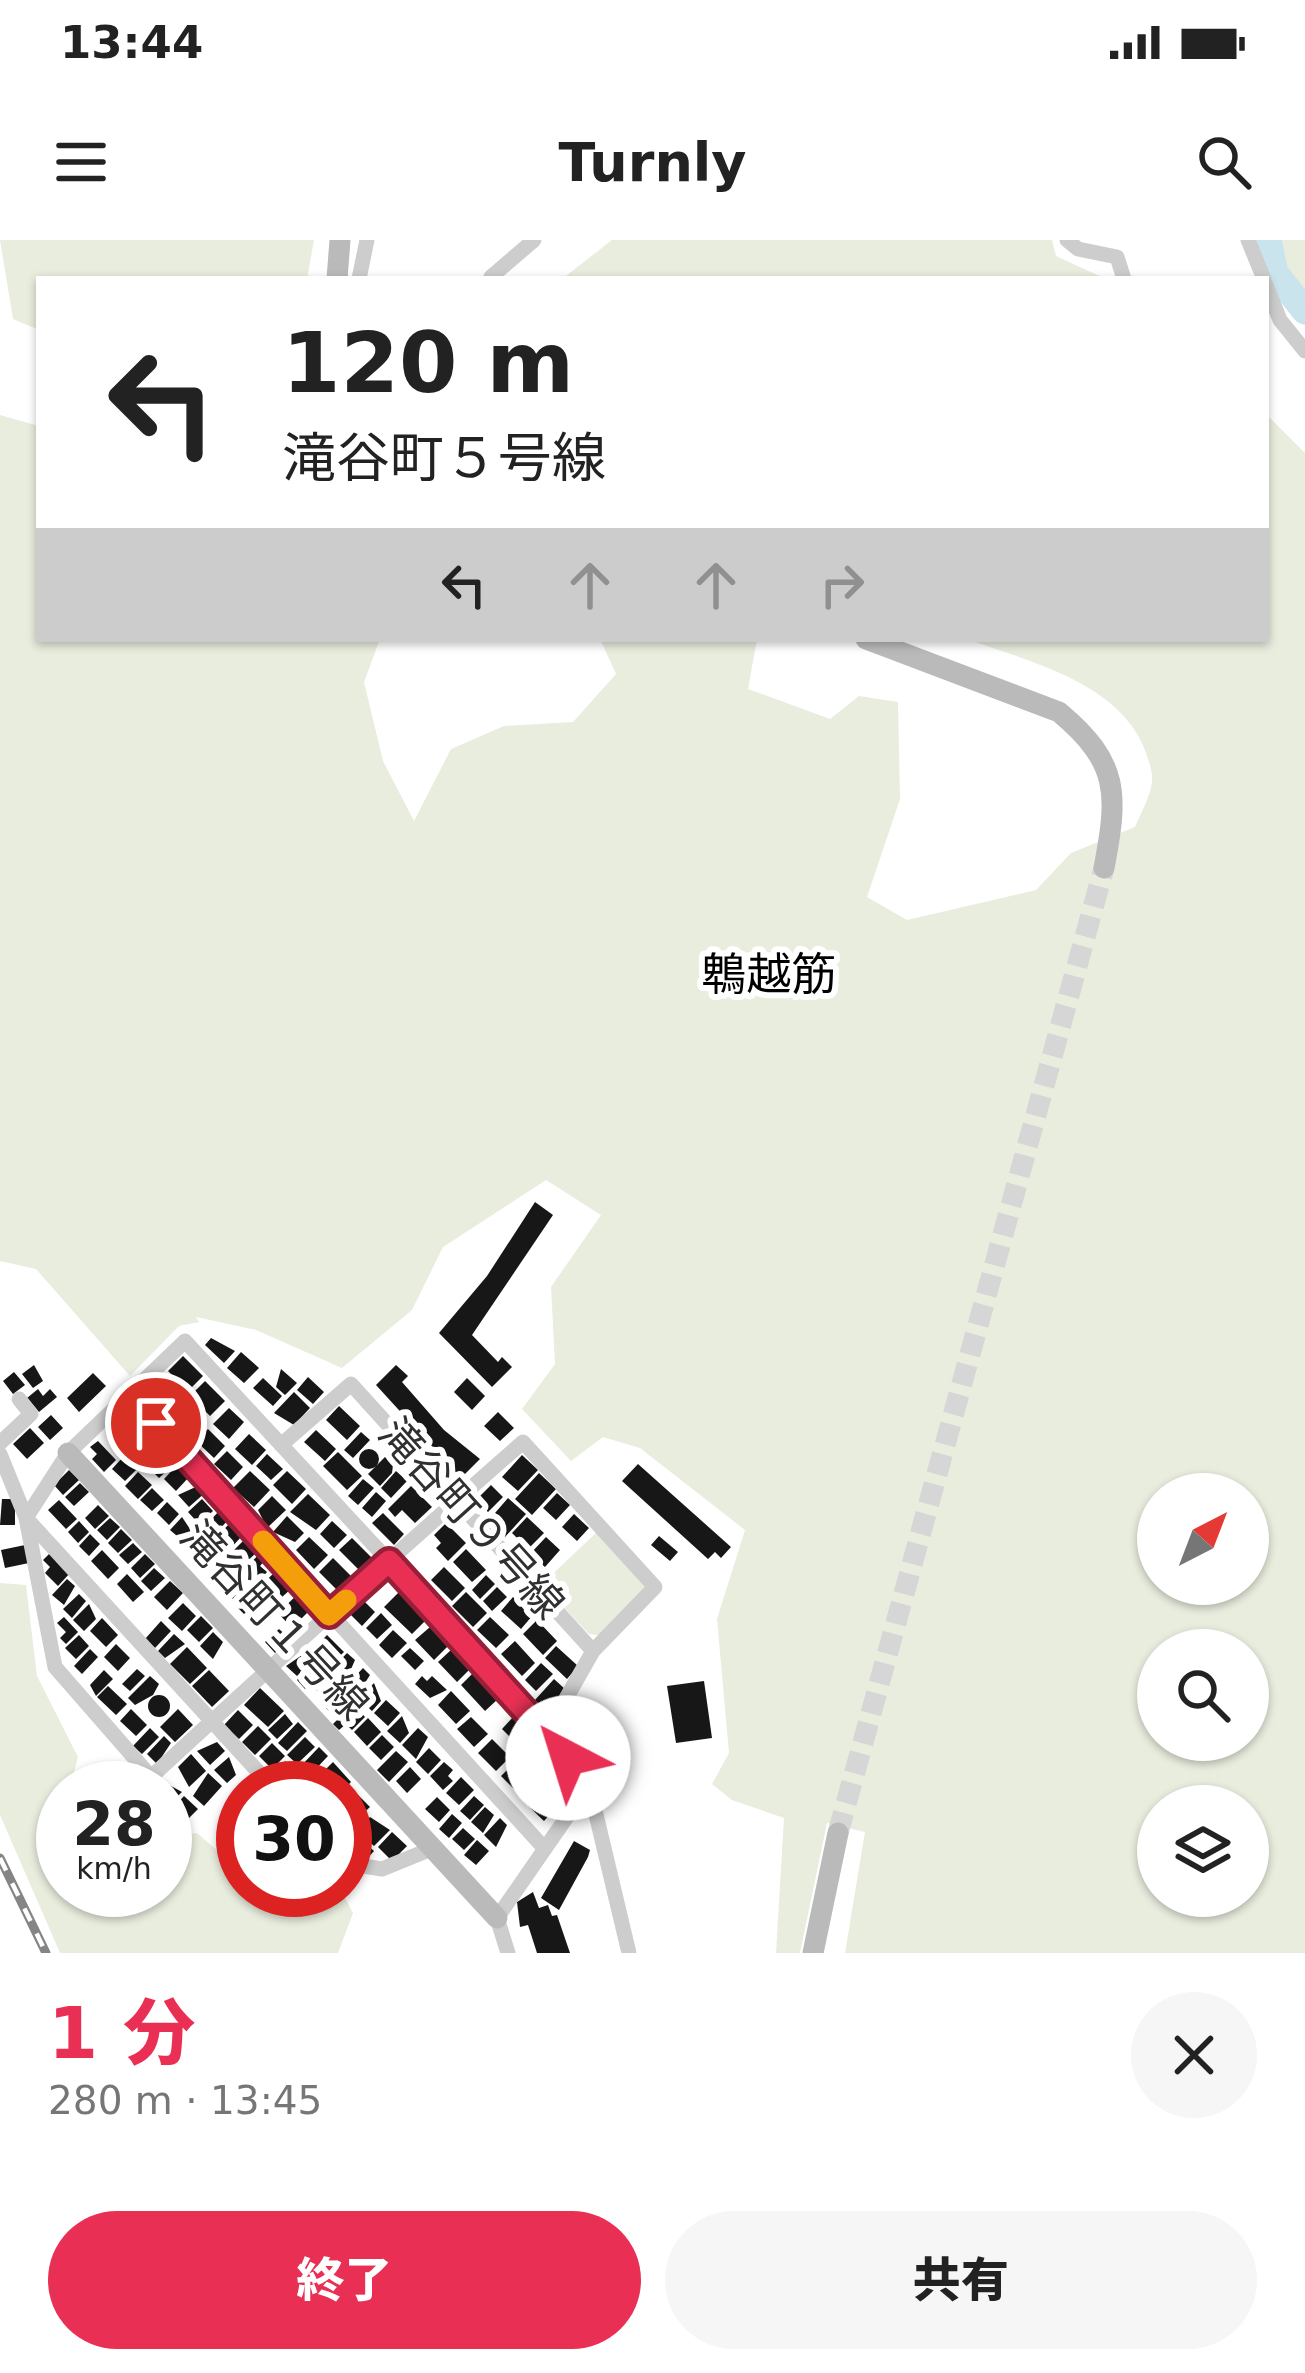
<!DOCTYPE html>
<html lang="ja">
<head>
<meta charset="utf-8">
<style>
  :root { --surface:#fff; --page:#f6f6f6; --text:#222; --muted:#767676; --accent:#e93054 }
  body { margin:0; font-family:"DejaVu Sans","Noto Sans JP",sans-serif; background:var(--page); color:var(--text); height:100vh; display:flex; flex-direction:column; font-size:45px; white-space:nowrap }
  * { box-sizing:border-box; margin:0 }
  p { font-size:39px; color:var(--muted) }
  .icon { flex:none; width:66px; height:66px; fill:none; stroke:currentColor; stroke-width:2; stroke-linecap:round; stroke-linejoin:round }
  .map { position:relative; height:1713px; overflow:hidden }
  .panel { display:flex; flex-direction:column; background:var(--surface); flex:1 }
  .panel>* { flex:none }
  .hud { position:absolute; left:36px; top:36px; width:1233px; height:366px; border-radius:0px; box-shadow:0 3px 9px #0004; background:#fff; color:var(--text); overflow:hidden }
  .needle { width:78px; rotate:42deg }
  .fabs { position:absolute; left:1137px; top:1233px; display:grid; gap:24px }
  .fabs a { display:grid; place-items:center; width:132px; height:132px; border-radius:50%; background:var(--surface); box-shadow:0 3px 9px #0004; font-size:60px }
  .speed { position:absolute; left:36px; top:1521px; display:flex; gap:24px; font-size:60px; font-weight:700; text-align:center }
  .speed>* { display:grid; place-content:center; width:156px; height:156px; border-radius:50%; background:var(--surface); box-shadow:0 3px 9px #0004; line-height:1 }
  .speed small { font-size:30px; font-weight:400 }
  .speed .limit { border:18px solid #d22; background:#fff; color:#111 }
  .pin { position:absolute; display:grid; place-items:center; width:102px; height:102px; color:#fff; margin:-51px; border:6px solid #fff; border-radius:50%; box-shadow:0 3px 12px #0007 }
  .me { position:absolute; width:132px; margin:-66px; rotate:320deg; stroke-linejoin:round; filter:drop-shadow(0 0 9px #0008) }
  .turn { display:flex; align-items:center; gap:42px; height:252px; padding:0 48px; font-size:54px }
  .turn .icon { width:156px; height:156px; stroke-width:2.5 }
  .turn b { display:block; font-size:84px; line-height:102px }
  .lanes { display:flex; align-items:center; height:114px; padding:0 48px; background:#0003; justify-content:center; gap:60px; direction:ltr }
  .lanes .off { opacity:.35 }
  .round { display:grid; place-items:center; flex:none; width:126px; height:126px; border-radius:63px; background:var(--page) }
  .head { display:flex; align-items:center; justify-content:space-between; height:204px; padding:0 48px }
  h1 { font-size:72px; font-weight:800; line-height:90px; color:var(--accent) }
  .cta { display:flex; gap:24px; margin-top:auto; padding:24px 48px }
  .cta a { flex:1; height:138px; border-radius:72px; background:var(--accent); color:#fff; font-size:48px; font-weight:800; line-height:138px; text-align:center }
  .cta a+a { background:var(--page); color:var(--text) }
  .status { display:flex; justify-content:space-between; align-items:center; height:84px; padding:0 60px; background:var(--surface); direction:ltr }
  .status svg { height:33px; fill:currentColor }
  header { display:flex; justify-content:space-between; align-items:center; height:156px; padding:0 48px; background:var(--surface); font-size:54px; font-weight:800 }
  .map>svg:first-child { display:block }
  .green { fill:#e8edde; fill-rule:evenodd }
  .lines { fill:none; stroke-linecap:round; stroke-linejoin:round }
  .river { stroke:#cae4ed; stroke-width:27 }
  .building { fill:#171717 }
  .secondary-tunnel { stroke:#d6d6d6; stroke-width:21; stroke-dasharray:21 10; stroke-linecap:butt }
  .street { stroke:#cdcdcd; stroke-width:15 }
  .secondary { stroke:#bababa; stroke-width:21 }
  .rail-casing { stroke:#858585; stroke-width:9 }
  .rail { stroke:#fff; stroke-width:4.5; stroke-dasharray:14; stroke-linecap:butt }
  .route-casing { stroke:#971f37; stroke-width:30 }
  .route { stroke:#e93054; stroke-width:21 }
  .slow { stroke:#f59e0b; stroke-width:21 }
  .labels { text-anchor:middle; stroke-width:12; stroke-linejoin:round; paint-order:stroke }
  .street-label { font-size:42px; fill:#303030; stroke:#fff }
  .neighbourhood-label { font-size:45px; fill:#000; stroke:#fff }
</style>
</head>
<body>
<div class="status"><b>13:44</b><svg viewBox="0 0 49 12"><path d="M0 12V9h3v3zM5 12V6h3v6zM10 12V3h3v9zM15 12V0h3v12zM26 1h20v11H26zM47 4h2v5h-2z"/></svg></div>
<header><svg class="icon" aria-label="menu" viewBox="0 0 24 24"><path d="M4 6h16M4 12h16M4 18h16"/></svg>Turnly<svg class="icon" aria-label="search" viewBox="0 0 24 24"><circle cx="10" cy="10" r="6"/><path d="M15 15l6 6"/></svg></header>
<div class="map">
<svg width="1305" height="1713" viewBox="0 0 1305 1713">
  <rect width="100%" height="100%" fill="#fff"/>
  <!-- green -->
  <path class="green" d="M0 0H314L307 39H39V90L13 79Z
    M612 0H1052L1056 16 1106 39H562Z
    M1267 0H1305V85L1303 84Z
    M1266 174 1305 213V1713H845L865 1592 827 1583 800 1713H776L784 1578 732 1560 712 1544 729 1513 717 1379 745 1290 640 1208 603 1197 571 1221 522 1169 555 1124 551 1047 601 975 546 940 443 1007 412 1070 342 1128 256 1090 196 1077 199 1082 179 1086 130 1136 36 1029 0 1021V175L39 186V399H380L364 442 383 521 414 581 451 509 504 486 573 482 616 434 600 399H757L748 449 830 479 859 456 898 462 900 559 867 657 907 680 1036 650 1071 613 1135 587C1141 573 1154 550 1152 535 1138 446 1038 425 967 399H1266ZM1158 1254H1248V1344H1158ZM1158 1410H1248V1500H1158ZM1158 1566H1248V1656H1158Z
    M598 1291 644 1340 645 1352 605 1396 589 1394 542 1344Z
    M0 1343 26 1345 37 1436 78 1517 70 1548H63V1650H165V1598L197 1593 233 1624 243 1623V1650H341L353 1673 338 1713H60L0 1575Z"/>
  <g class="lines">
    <!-- river -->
    <path class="river" d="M1268 0 1275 33 1305 71"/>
  </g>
  <!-- building -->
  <path class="building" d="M535 962 553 975 472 1095 498 1122 502 1117 512 1127 492 1147 439 1093 487 1036Z
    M211 1098 235 1111 224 1123 205 1105Z
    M241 1112 259 1128 244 1143 227 1128Z
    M183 1116 203 1136 188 1151 168 1131Z
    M34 1125 43 1141 33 1148 22 1134Z
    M396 1125 408 1136 402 1142 444 1190 480 1219 461 1238 376 1145Z
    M281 1129 297 1143 285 1155 276 1147Z
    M14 1132 25 1145 13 1154 3 1141Z
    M93 1133 106 1146 79 1172 67 1158Z
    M160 1137 181 1157 166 1172 145 1152Z
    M308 1137 324 1152 313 1164 297 1150Z
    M263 1138 282 1156 273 1166 253 1148Z
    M467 1138 485 1156 472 1170 454 1152Z
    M205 1141 225 1161 210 1176 190 1156Z
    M38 1149 43 1156 50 1149 57 1157 39 1172 27 1158Z
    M294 1152 310 1168 294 1185 274 1173Z
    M183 1163 202 1184 193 1193 173 1173Z
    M339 1166 360 1186 347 1200 326 1180Z
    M229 1168 244 1182 229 1199 213 1184Z
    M498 1172 514 1188 500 1201 484 1186Z
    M51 1175 63 1188 50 1200 38 1187Z
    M131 1187 142 1197 126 1213 107 1195 112 1189 121 1198Z
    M30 1188 44 1203 27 1219 13 1204Z
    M208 1189 225 1206 214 1218 196 1201Z
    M316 1190 336 1209 325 1221 304 1202Z
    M361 1192 370 1200 353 1218 344 1210Z
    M249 1194 266 1210 252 1225 235 1209Z
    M146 1197 158 1210 146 1222 134 1209Z
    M98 1201 116 1220 104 1232 92 1219 97 1214 90 1207Z
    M359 1219a10 10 0 1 1 20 0a10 10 0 1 1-20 0Z
    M227 1211 243 1227 231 1240 214 1224Z
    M338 1212 362 1236 347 1250 323 1226Z
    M158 1214 171 1227 159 1238 147 1226Z
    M267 1214 283 1229 271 1240 256 1226Z
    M522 1215 538 1230 518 1251 502 1237Z
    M124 1216 137 1229 125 1241 112 1229Z
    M385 1217 393 1225 392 1233 380 1246 368 1234Z
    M178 1224 190 1236 176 1251 164 1239Z
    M638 1224 731 1307 721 1318 715 1312 708 1319 622 1241Z
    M69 1230 79 1240 63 1255 54 1245Z
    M250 1231 270 1250 254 1267 233 1248Z
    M287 1231 306 1249 292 1264 273 1245Z
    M396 1231 407 1241 391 1258 381 1248Z
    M138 1232 152 1245 138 1259 125 1246Z
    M539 1233 556 1249 532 1275 515 1259Z
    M363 1239 374 1248 358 1265 348 1256Z
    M80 1243 89 1252 74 1266 65 1257Z
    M200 1245 206 1252 189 1267 178 1255Z
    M491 1245 503 1257 488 1272 476 1260Z
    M411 1246 432 1267 415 1283 402 1270 395 1277 388 1269Z
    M152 1248 164 1260 152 1271 140 1260Z
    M376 1252 386 1261 372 1277 362 1268Z
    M557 1253 570 1265 556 1280 543 1268Z
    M308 1254 330 1275 316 1290 290 1272Z
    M272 1256 286 1270 267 1288 258 1270Z
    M508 1258 526 1274 505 1297 496 1289 503 1281 495 1273Z
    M2 1259H15V1285H0Z
    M202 1259 213 1271 199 1284 188 1272Z
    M59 1260 77 1279 66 1289 48 1270Z
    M167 1262 179 1274 169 1285 157 1273Z
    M98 1265 109 1276 95 1289 85 1278Z
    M221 1269 230 1278 213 1296 204 1287Z
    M383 1273 404 1294 394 1305 372 1283Z
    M574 1274 589 1288 577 1301 562 1287Z
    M287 1276 304 1293 295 1302 273 1292Z
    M182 1277 192 1292 184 1302 170 1290Z
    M527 1277 544 1293 528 1309 512 1293Z
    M110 1278 120 1287 107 1300 97 1290Z
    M79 1281 89 1292 78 1303 68 1292Z
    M332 1281 347 1295 334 1308 320 1294Z
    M446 1283 466 1303 448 1321 436 1308 441 1303 434 1295Z
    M229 1284 242 1296 229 1310 216 1298Z
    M121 1289 132 1300 118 1313 108 1303Z
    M198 1291 207 1300 192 1316 183 1307Z
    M90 1294 100 1304 89 1316 79 1306Z
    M659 1296 678 1312 670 1321 651 1305Z
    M309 1297 328 1315 314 1329 296 1310Z
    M546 1297 560 1310 545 1327 530 1314Z
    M352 1298 372 1318 360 1331 339 1310Z
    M243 1301 256 1313 243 1325 231 1313Z
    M133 1303 142 1312 128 1324 119 1315Z
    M25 1305 29 1323 5 1328 1 1310Z
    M205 1306 218 1319 209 1329 195 1316Z
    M466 1309 486 1330 472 1342 453 1322Z
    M102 1310 119 1328 108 1339 91 1321Z
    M50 1313 70 1333 58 1346 45 1333 50 1327 43 1320Z
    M260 1313 266 1319 260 1326 267 1332 257 1343 244 1330Z
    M145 1314 155 1324 140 1338 131 1328Z
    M333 1318 355 1340 341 1354 319 1332Z
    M221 1321 233 1334 221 1347 208 1334Z
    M444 1327 465 1348 452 1361 431 1340Z
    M154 1328 165 1338 151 1351 141 1341Z
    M275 1332 291 1349 272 1366 256 1350Z
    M127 1334 144 1352 133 1362 117 1344Z
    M486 1335 495 1344 480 1359 472 1350Z
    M236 1336 248 1348 235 1361 223 1349Z
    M67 1339 75 1346 64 1365 52 1355Z
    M170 1341 183 1353 167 1370 154 1357Z
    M497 1347 507 1357 492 1371 483 1361Z
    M250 1351 258 1360 244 1374 236 1366Z
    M399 1352 427 1379 412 1394 384 1367Z
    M466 1352 487 1373 473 1387 452 1366Z
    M299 1353 313 1367 292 1388 278 1373Z
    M79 1354 86 1361 72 1378 63 1369Z
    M513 1357 533 1375 521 1389 501 1371Z
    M363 1360 375 1372 362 1386 350 1374Z
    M183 1363 196 1376 182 1391 168 1378Z
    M260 1363 270 1373 255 1388 245 1378Z
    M89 1364 96 1379 84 1391 73 1380Z
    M381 1373 392 1385 377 1399 366 1388Z
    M201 1376 213 1388 199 1402 187 1390Z
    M64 1377 78 1392 66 1404 60 1398 66 1392 57 1383Z
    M490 1377 509 1395 496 1408 477 1390Z
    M102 1378 118 1395 106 1407 90 1391Z
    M537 1380 557 1401 543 1415 523 1394Z
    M161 1381 171 1391 155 1408 145 1399Z
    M430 1387 448 1406 434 1420 415 1400Z
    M279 1389 290 1399 275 1413 265 1402Z
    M393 1390 407 1403 392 1418 379 1405Z
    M213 1392 223 1402 213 1419 200 1406Z
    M174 1394 185 1404 165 1418 158 1411Z
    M79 1395 89 1406 76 1419 65 1408Z
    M327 1395 344 1412 332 1423 316 1406Z
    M515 1401 535 1423 522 1436 501 1414Z
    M116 1404 130 1418 118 1431 104 1417Z
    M556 1406 578 1426 567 1439 545 1418Z
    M187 1407 207 1428 190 1444 170 1424Z
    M410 1408 424 1421 415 1430 401 1416Z
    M90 1409 98 1417 82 1434 74 1426Z
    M451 1410 469 1430 457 1442 438 1422Z
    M305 1413 313 1420 297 1436 286 1426Z
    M347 1413 355 1420 345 1443 331 1430Z
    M541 1423 553 1434 536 1451 525 1440Z
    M313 1424 322 1432 305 1449 297 1440Z
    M363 1428 370 1435 356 1457 346 1446Z
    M137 1429 145 1436 130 1451 122 1444Z
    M104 1430 113 1439 96 1456 90 1445Z
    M209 1430 229 1451 212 1467 192 1446Z
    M473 1433 498 1459 485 1471 461 1445Z
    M323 1435 334 1446 321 1459 314 1445Z
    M150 1436 159 1444 153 1455 135 1465 128 1458Z
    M422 1436 427 1441 432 1436 447 1450 430 1458 415 1444Z
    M554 1439 566 1450 546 1471 535 1460Z
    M704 1441 712 1498 676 1503 667 1446Z
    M374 1443 381 1461 372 1471 359 1459Z
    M108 1446 127 1464 116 1475 97 1457Z
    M260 1448 284 1471 268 1487 244 1465Z
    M339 1448 351 1460 334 1476 322 1464Z
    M451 1451 470 1471 456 1484 438 1465Z
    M148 1466a11 11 0 1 1 22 0a11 11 0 1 1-22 0Z
    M386 1460 400 1473 388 1486 374 1473Z
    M353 1464 365 1477 352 1490 346 1484 339 1490 333 1484Z
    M131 1469 147 1485 136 1496 120 1481Z
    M178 1469 193 1485 175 1502 160 1487Z
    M238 1470 253 1485 239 1499 224 1485Z
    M285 1474 293 1484 277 1499 268 1490Z
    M402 1476 409 1493 400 1503 387 1491Z
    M514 1476 535 1497 522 1509 502 1489Z
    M471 1477 488 1494 474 1507 457 1489Z
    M368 1478 381 1492 367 1506 354 1492Z
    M298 1482 307 1491 287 1511 278 1503Z
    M258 1486 271 1499 255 1515 242 1502Z
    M150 1488 159 1497 142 1514 133 1506Z
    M418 1488 428 1497 416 1519 402 1505Z
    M382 1495 394 1507 381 1520 369 1508Z
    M164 1496 171 1503 157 1524 147 1514Z
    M305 1497 315 1507 297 1524 287 1515Z
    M492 1499 510 1517 496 1531 478 1513Z
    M538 1500 557 1520 544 1533 525 1513Z
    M217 1502 225 1511 210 1525 197 1511Z
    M272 1503 285 1516 272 1529 259 1516Z
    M319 1507 328 1516 311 1534 301 1526Z
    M429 1508 441 1520 428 1534 416 1522Z
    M396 1511 408 1522 389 1542 377 1530Z
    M191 1514 206 1531 189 1547 178 1527Z
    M229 1517 236 1535 227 1543 214 1530Z
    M285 1521 301 1536 289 1548 272 1534Z
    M333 1522 351 1542 345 1548H326L317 1538Z
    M444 1522 453 1530 448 1536 453 1541 443 1550 430 1536Z
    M514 1523 533 1542 520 1555 501 1536Z
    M562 1524 575 1537 557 1556 544 1542Z
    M410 1527 421 1539 407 1553 396 1541Z
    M208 1533 222 1546 204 1566 193 1556Z
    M461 1537 474 1550 459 1565 446 1553Z
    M162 1541 182 1552 167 1566 165 1548H155Z
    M538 1547 558 1565 544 1581 524 1562Z
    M353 1550 370 1567 357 1579 345 1567Z
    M184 1556 198 1569 187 1580 174 1567Z
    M474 1556 484 1565 470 1580 460 1571Z
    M437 1557 450 1570 439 1582 425 1569Z
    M485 1567 494 1575 483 1593 471 1582Z
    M452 1574 462 1583 449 1598 439 1589Z
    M370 1577 390 1590 374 1606 357 1591Z
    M500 1578 507 1585 496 1607 484 1595Z
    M463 1588 475 1599 464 1610 452 1599Z
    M392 1592 407 1606 392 1621 378 1607Z
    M356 1595 374 1611 365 1621 345 1609Z
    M477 1600 489 1611 476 1625 464 1615Z
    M574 1601 590 1610 588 1617 559 1670 541 1658Z
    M533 1652 539 1668 548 1665 552 1676 557 1675 570 1713H537L528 1685 520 1687 517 1662Z"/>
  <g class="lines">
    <!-- secondary-tunnel -->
    <path class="secondary-tunnel" d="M838 1593 1104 628"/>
    <!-- street -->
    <path class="street" d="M1067 0 1078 9 1117 17 1124 39
      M1248 0 1264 39
      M491 37 534 0
      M359 39 367 0
      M1266 45 1280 80 1305 111
      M127 1151 545 1609
      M0 1203 31 1174 19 1159
      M281 1205 351 1144 593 1411 547 1492
      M0 1214 26 1278 273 1548
      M593 1411 655 1347 523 1202C397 1312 274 1424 151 1537L55 1427 26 1278 68 1213 185 1101 547 1492 589 1545 629 1713
      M345 1623 382 1629 431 1609
      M508 1713 497 1678 589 1545"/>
    <!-- secondary -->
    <path class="secondary" d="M337 39 340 0
      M866 399 1059 472C1120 523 1118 554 1104 628
      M68 1213 497 1678
      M813 1713 838 1593"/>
    <!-- rail casing -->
    <g class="rail-casing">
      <path id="rail" d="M0 1618 46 1713"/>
    </g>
    <!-- rail -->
    <use href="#rail" class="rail"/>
  </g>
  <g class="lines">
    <!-- route casing -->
    <g class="route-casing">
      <path id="route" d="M156 1183 329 1375 389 1321 568 1518"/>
    </g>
    <!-- route -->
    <use href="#route" class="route"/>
    <!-- slow -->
    <path class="slow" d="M263 1301 329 1375 346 1360"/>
  </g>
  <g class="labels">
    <!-- street labels -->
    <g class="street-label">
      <text transform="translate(472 1278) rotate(48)" y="15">滝谷町９号線</text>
      <text transform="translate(275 1380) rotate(47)" y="15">滝谷町１号線</text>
    </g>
    <!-- neighbourhood labels -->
    <g class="neighbourhood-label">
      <text x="769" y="750">鵯越筋</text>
    </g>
  </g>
</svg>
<div class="fabs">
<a><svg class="needle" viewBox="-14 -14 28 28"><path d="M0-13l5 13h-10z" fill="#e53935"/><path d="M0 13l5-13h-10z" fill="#767676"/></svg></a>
<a><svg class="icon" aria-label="search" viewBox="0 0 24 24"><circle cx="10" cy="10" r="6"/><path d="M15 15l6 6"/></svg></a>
<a><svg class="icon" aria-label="layers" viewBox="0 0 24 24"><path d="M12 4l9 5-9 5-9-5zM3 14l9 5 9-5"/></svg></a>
</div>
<div class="speed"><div>28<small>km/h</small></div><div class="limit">30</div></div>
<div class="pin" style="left:156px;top:1183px;background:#d93025"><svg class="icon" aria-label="arrive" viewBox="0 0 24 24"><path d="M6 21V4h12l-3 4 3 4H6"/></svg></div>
<svg class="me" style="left:568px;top:1518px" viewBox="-20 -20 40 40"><circle r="19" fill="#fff"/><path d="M0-13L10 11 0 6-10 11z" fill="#e93054"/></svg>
<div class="hud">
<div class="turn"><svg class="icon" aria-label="left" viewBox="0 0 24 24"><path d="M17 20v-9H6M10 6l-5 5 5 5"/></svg><div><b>120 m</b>滝谷町５号線</div></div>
<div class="lanes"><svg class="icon" aria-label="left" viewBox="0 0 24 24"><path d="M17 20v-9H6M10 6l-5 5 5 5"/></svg><svg class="icon off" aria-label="ahead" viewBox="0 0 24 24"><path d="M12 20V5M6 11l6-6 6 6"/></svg><svg class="icon off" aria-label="ahead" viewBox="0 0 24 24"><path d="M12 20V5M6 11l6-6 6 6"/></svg><svg class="icon off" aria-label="right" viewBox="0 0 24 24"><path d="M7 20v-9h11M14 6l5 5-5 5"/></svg></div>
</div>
</div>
<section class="panel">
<div class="head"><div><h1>1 分</h1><p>280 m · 13:45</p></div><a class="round"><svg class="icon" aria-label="close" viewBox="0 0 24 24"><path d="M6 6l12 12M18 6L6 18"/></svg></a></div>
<div class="cta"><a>終了</a><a>共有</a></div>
</section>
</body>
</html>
